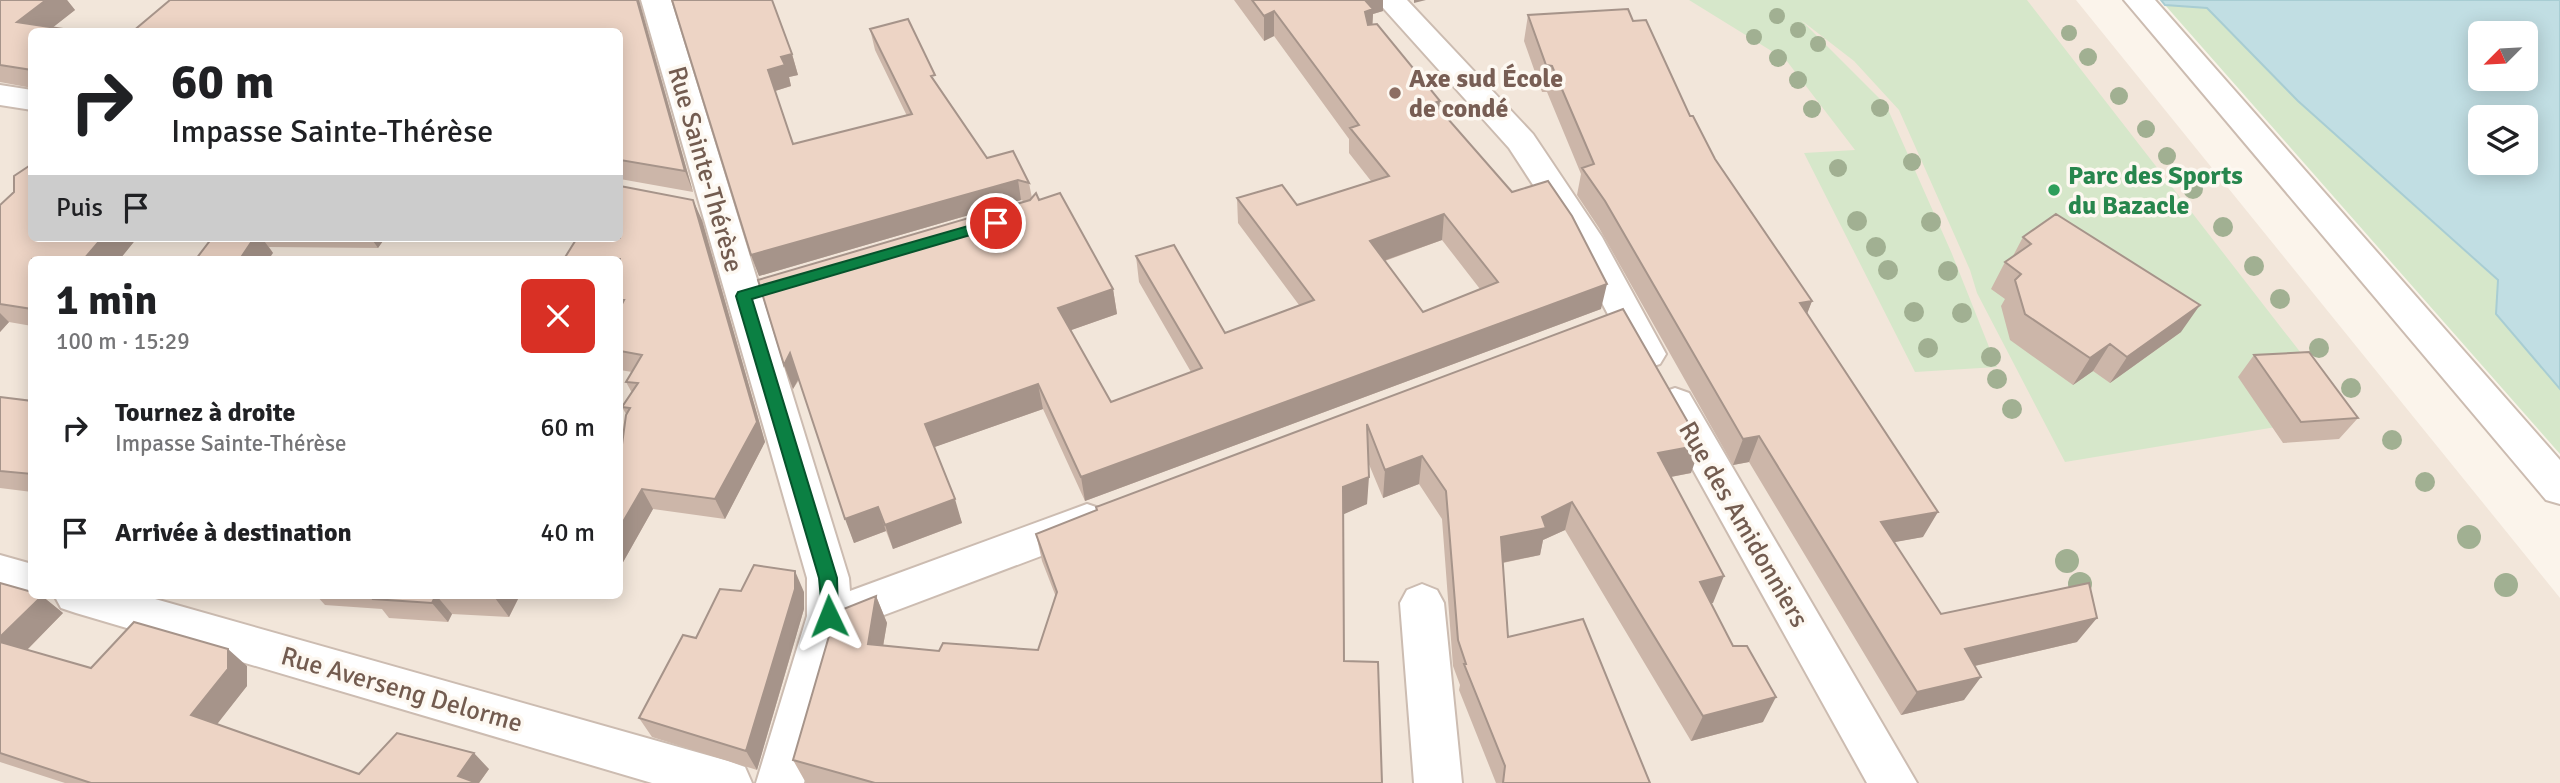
<!DOCTYPE html>
<html lang="fr">
<head>
<meta charset="utf-8">
<style>
  :root { --surface:#fff; --page:#f2f2f2; --text:#202124; --muted:#757577 }
  body { margin:0; font-family:Signika,sans-serif; background:var(--page); color:var(--text); height:100vh; display:flex; flex-direction:column; font-size:26px; white-space:nowrap }
  * { box-sizing:border-box; margin:0 }
  p { font-size:23px; color:var(--muted) }
  .icon { flex:none; width:38px; height:38px; fill:none; stroke:currentColor; stroke-width:2; stroke-linecap:round; stroke-linejoin:round }
  .map { position:relative; flex:1; overflow:hidden }
  .sheet { position:absolute; left:28px; top:256px; width:595px; height:343px; display:flex; flex-direction:column; background:var(--surface); border-radius:10px; box-shadow:0 4px 18px #0003 }
  .sheet>* { flex:none }
  .hud { position:absolute; left:28px; top:28px; width:595px; height:214px; border-radius:10px; box-shadow:0 4px 18px #0003; background:#fff; color:var(--text); overflow:hidden }
  .needle { width:46px; rotate:246deg }
  .buttons { position:absolute; left:2468px; top:21px; display:grid; gap:14px }
  .buttons a { display:grid; place-items:center; width:70px; height:70px; border-radius:10px; background:var(--surface); box-shadow:0 4px 18px #0003; font-size:35px }
  .pin { position:absolute; display:grid; place-items:center; width:60px; height:60px; color:#fff; margin:-30px; border:4px solid #fff; border-radius:50%; box-shadow:0 2px 7px #0007 }
  .me { position:absolute; width:77px; margin:-38px; rotate:358deg; stroke-linejoin:round; filter:drop-shadow(0 0 5px #0008) }
  .turn { display:flex; align-items:center; gap:24px; height:147px; padding:0 28px; font-size:32px }
  .turn .icon { width:91px; height:91px; stroke-width:2.5 }
  .turn b { display:block; font-size:49px; line-height:60px }
  .then { display:flex; align-items:center; height:66px; padding:0 28px; background:#0003; gap:14px; font-size:26px }
  .round { display:grid; place-items:center; flex:none; width:74px; height:74px; border-radius:10px; background:var(--page) }
  .headline { display:flex; align-items:center; justify-content:space-between; height:119px; padding:0 28px }
  h1 { font-size:42px; font-weight:800; line-height:52px }
  ul { padding:0; list-style:none }
  li { display:flex; align-items:center; gap:21px; height:105px; padding:0 28px }
  li div { flex:1 }
  li b { display:block; font-size:26px }
  li em { font-style:normal }
  .map>svg:first-child { display:block }
  .residential { fill:#f2e6da; fill-rule:evenodd }
  .green { fill:#d6e7ca }
  .water { fill:#c1dee3; stroke:#a8cdd3; stroke-width:2; fill-rule:evenodd }
  .lines { fill:none; stroke-linecap:round; stroke-linejoin:round }
  .minor-casing { stroke:#ccbcb1; stroke-width:4 }
  .minor { fill:#fff; fill-rule:evenodd }
  .tree { fill:#a1b092 }
  .wall { fill:#ccb6a9; fill-rule:evenodd }
  .shaded-wall { fill:#a6948a }
  .building { fill:#edd4c5; stroke:#a6948a; stroke-width:2; fill-rule:evenodd }
  .route { fill:#0b8043; stroke:#07532c; stroke-width:2 }
  .education-dot { fill:#8d6e63; stroke:#fdf8f1; stroke-width:2.5 }
  .leisure-dot { fill:#2e9e5b; stroke:#fdf8f1; stroke-width:2.5 }
  .labels { text-anchor:middle; stroke-width:7; stroke-linejoin:round; paint-order:stroke }
  .education-label { font-size:26px; font-weight:bold; fill:#785e54; stroke:#fdf8f1; text-anchor:start }
  .street-label { font-size:26px; fill:#735c50; stroke:#fdf8f1 }
  .leisure-label { font-size:26px; font-weight:bold; fill:#27864d; stroke:#fdf8f1; text-anchor:start }
</style>
</head>
<body>
<div class="map">
<svg width="2560" height="783" viewBox="0 0 2560 783">
  <rect width="100%" height="100%" fill="#fbf4eb"/>
  <!-- residential -->
  <path class="residential" d="M0 0H2076L2560 598V783H0ZM32 32H620V238H32ZM32 259H620V595H32Z"/>
  <!-- green -->
  <path class="green" d="M1689 0H2027L2349 415 2065 462 1977 293 1970 270 1899 110 1854 61 1801 20 1886 105 1952 254 1997 367 1915 372 1804 153 1855 150 1786 60Z
    M2165 5 2207 8 2298 101 2498 281 2496 314 2560 389V454Z"/>
  <!-- water -->
  <path class="water" d="M2161 0H2560V389L2496 314 2498 280 2298 101 2207 8 2165 5ZM2480 33H2525V79H2480ZM2480 117H2525V163H2480Z"/>
  <g class="lines">
    <!-- minor casing -->
    <g class="minor-casing">
      <path id="minor" d="M641 0H671L849 578 850 591 1087 504 1102 509 1108 521 1102 533 847 629 804 783H756L807 616V578Z
        M1376 0H1407L1533 134 1602 237 1666 354 1660 364 1647 368 1634 364 1569 240 1509 148Z
        M2124 0H2155L2560 460V504L2546 500Z
        M0 85 32 90V110L0 105Z
        M1675 388 1689 393 1917 783H1867L1656 403 1661 393Z
        M0 555 32 564V595H47L32 600 0 591Z
        M1422 584 1437 590 1444 603 1462 783H1414L1400 603 1407 590Z
        M54 595H141L728 761 745 767 752 783H652L76 613 61 608Z"/>
    </g>
    <!-- minor -->
    <use href="#minor" class="minor"/>
  </g>
  <!-- trees -->
  <g class="tree">
    <circle cx="1777" cy="16" r="8"/>
    <circle cx="1798" cy="30" r="8"/>
    <circle cx="2069" cy="33" r="8"/>
    <circle cx="1754" cy="37" r="8"/>
    <circle cx="1818" cy="44" r="8"/>
    <circle cx="2088" cy="57" r="9"/>
    <circle cx="1778" cy="58" r="9"/>
    <circle cx="1798" cy="80" r="9"/>
    <circle cx="2119" cy="96" r="9"/>
    <circle cx="1880" cy="108" r="9"/>
    <circle cx="1812" cy="109" r="9"/>
    <circle cx="2146" cy="129" r="9"/>
    <circle cx="2167" cy="156" r="9"/>
    <circle cx="1912" cy="162" r="9"/>
    <circle cx="1838" cy="168" r="9"/>
    <circle cx="2193" cy="189" r="10"/>
    <circle cx="1857" cy="221" r="10"/>
    <circle cx="1931" cy="222" r="10"/>
    <circle cx="2223" cy="227" r="10"/>
    <circle cx="1876" cy="247" r="10"/>
    <circle cx="2254" cy="266" r="10"/>
    <circle cx="1888" cy="270" r="10"/>
    <circle cx="1948" cy="271" r="10"/>
    <circle cx="2280" cy="299" r="10"/>
    <circle cx="1914" cy="312" r="10"/>
    <circle cx="1962" cy="313" r="10"/>
    <circle cx="1928" cy="348" r="10"/>
    <circle cx="2319" cy="348" r="10"/>
    <circle cx="1991" cy="357" r="10"/>
    <circle cx="1997" cy="379" r="10"/>
    <circle cx="2351" cy="388" r="10"/>
    <circle cx="2012" cy="409" r="10"/>
    <circle cx="2392" cy="440" r="10"/>
    <circle cx="2425" cy="482" r="10"/>
    <circle cx="2469" cy="537" r="12"/>
    <circle cx="2067" cy="561" r="12"/>
    <circle cx="2080" cy="584" r="12"/>
    <circle cx="2506" cy="585" r="12"/>
  </g>
  <!-- wall -->
  <path class="wall" d="M0 0H67L75 10 53 27 32 32V88L0 82V84Z
    M639 0 693 192 620 179V180V32Z
    M672 0 792 54 798 75 789 77 791 86 775 91 793 144 907 116 875 50 870 29 937 85 987 158 1029 183 1032 198 1039 200 1113 289 1117 314 1071 330 1111 402 1191 372 1139 282 1136 256 1225 333 1299 305 1238 223 1237 198 1297 205 1371 181 1349 153V139L1274 36 1264 41 1234 0H1383V11L1373 14 1372 25 1601 309 1085 501 1043 409 934 447 962 523 893 549 886 531 854 543 799 380 793 389 784 365 1026 202 1021 200 759 276 751 255ZM1442 240 1480 289 1423 312 1385 261Z
    M1528 15 1633 21 1715 159 1812 301 1807 313 1923 537 1894 542 1941 614 2077 642 1975 666 1964 700 1901 715 1749 462 1733 465 1599 228 1577 195 1581 174 1547 92H1542L1524 41Z
    M0 205 137 238 120 259H32V326L9 322 0 332Z
    M702 220 765 442 725 519 653 509 622 564 620 563V459L626 414 622 407 632 393 626 382 632 372 620 370V259Z
    M2023 237 2181 332 2110 383 2093 371 2073 385 2010 340 2001 306 2005 299 1991 289 2005 262 2013 256Z
    M212 238H385L378 248 269 247 273 253Z
    M1623 309 1691 473 1671 477 1713 603H1711L1763 722 1691 741 1565 530 1543 540 1540 555 1503 563 1508 637 1650 783H1496L1459 690 1460 685 1453 666 1442 519 1419 484 1383 498 1368 462 1367 504 1343 514 1344 661 1382 783H806L793 760 876 596 887 623 883 646 939 651 1038 650 1056 597 1042 561 1036 534 1096 511V507Z
    M2254 355 2358 418 2339 439 2283 443 2238 377Z
    M0 397 32 401V492L0 488Z
    M0 583 42 596 63 613 27 650 91 668 247 666V686L216 724 359 774 489 769 479 783H65L0 762Z
    M741 591 804 592V609L757 770 652 737 639 718Z
    M316 595H520L509 617 452 614 448 622 389 618 382 609 325 605Z"/>
  <!-- shaded-wall -->
  <path class="shaded-wall" d="M46 0H67L75 10 47 32 17 22Z
    M637 0H639L693 192 685 171Z
    M1359 0H1383V11L1373 14 1372 34Z
    M1414 0H1426L1414 3Z
    M1274 11V36L1264 41V16Z
    M792 54 798 75 789 77 791 86 775 91 768 70 781 57Z
    M1440 101 1437 126 1434 103Z
    M1018 180 1021 200 759 276 751 255Z
    M693 200 702 220 765 442 725 519 715 499Z
    M1444 214 1442 240 1369 266 1370 241Z
    M102 238H137L120 259H84Z
    M254 238H262L273 253 269 259H240Z
    M371 238H385L378 248Z
    M1607 284 1601 309 1085 501 1081 477Z
    M1113 289 1117 314 1063 333 1058 308Z
    M1812 301 1802 327 1800 303Z
    M2200 305 2181 332 2110 383 2127 357Z
    M0 313 9 322 0 332Z
    M2110 344 2093 371 2073 385 2090 358Z
    M790 353 799 378 793 389 784 365Z
    M1038 384 1043 409 932 448 925 424Z
    M1759 436 1749 462 1733 465 1743 439Z
    M1701 445 1691 473 1649 481 1658 453Z
    M1422 456 1419 484 1383 498 1385 470Z
    M1369 477 1367 504 1342 515 1343 487Z
    M642 489 653 509 622 564 620 560V527Z
    M955 499 962 523 893 549 885 525Z
    M1572 502 1565 530 1543 540 1540 555 1496 564 1501 537Z
    M878 507 886 531 854 543 845 519Z
    M1938 512 1923 537 1868 547 1881 522Z
    M795 571 804 592V609L757 770 746 751Z
    M1724 576 1713 603 1689 608 1700 582Z
    M436 595 452 614 448 622 432 603Z
    M496 595H520L509 617 495 598Z
    M42 596 63 613 19 658 0 644V637Z
    M876 596 887 623 879 670 868 644Z
    M2097 618 2077 642 1948 672 1965 649Z
    M228 649 247 666V686L211 732 191 715Z
    M1981 677 1964 700 1901 715 1917 692Z
    M1776 697 1763 722 1691 741 1703 716Z
    M474 753 489 769 479 783H464L458 776Z"/>
  <!-- building -->
  <path class="building" d="M0 0H46L17 22 83 32H32V70L0 65Z
    M170 0H637L685 171 620 160V32H132Z
    M672 0H772L792 54 781 57 785 65 768 70 793 144 912 114 870 29 908 19 935 75 931 76 987 158 1013 151 1029 183 1018 180 751 255Z
    M1252 0H1365L1373 9 1365 12 1368 25 1377 24 1440 101 1434 103 1512 192 1548 181 1572 216 1607 284 1081 477 1038 384 925 424 955 499 885 525 878 507 845 519 790 353 784 365 758 280 1030 200 1036 193 1039 200 1060 193 1113 289 1058 308 1111 402 1202 368 1136 256 1174 245 1225 333 1314 300 1237 198 1282 185 1297 205 1389 176 1350 128 1359 125 1274 11 1264 16ZM1444 214 1498 282 1423 312 1370 241Z
    M1628 9 1633 21 1646 20 1690 116H1693L1715 159 1812 301 1800 303 1938 512 1881 522 1941 614 2089 583 2097 618 1965 649 1981 677 1917 692 1759 436 1743 439 1605 201 1582 168 1594 164 1552 66 1546 65 1528 15Z
    M32 164V238H102L84 259H32V309L0 304V205L14 192V176Z
    M620 186 693 200 757 422 715 499 642 489 620 527V459L626 415 630 408 622 407 638 383 626 382 642 355 620 351V308L624 300H620V259H564L577 238H620Z
    M2056 214 2200 305 2127 357 2110 344 2090 358 2025 314 2015 280 2021 274 2005 262 2031 244 2023 237Z
    M212 238H254L240 259H196Z
    M1623 309 1701 445 1658 453 1724 576 1700 582 1733 646H1747L1776 697 1703 716 1572 502 1542 517 1546 528 1501 537 1508 637 1583 619 1650 783H1503L1505 766 1464 664H1466L1458 640 1446 491 1422 456 1385 470 1367 424 1369 477 1343 487 1344 661 1378 662 1382 783H875L793 760 836 612 876 596 868 644 939 651 943 643 1038 650 1057 592 1036 534 1097 510 1096 507Z
    M2309 352 2358 418 2301 422 2254 355Z
    M0 397 32 401V474L0 471Z
    M754 565 795 571V589L746 751 639 718 683 635 696 638 720 589 741 591Z
    M0 583 32 592V595L42 596 0 637Z
    M374 595H496L495 598 436 595 432 603 373 599Z
    M134 622 228 649V669L191 715 359 774 397 733 474 753 458 776 477 783H91L0 753V642L91 668Z"/>
  <!-- route -->
  <path class="route" d="M996 218 1001 220V226L752 299 837 578 838 616 836 621H823L819 578 736 296 738 292Z"/>
  <!-- markers -->
  <circle class="education-dot" cx="1395" cy="93" r="7"/>
  <circle class="leisure-dot" cx="2054" cy="190" r="7"/>
  <g class="labels">
    <!-- education labels -->
    <g class="education-label">
      <text x="1409" y="87">Axe sud École<tspan x="1409" dy="30">de condé</tspan></text>
    </g>
    <!-- street labels -->
    <g class="street-label">
      <text transform="translate(706 169) rotate(74)" y="9">Rue Sainte-Thérèse</text>
      <text transform="translate(1744 524) rotate(60)" y="9">Rue des Amidonniers</text>
      <text transform="translate(402 689) rotate(16)" y="9">Rue Averseng Delorme</text>
    </g>
    <!-- leisure labels -->
    <g class="leisure-label">
      <text x="2068" y="184">Parc des Sports<tspan x="2068" dy="30">du Bazacle</tspan></text>
    </g>
  </g>
</svg>
<div class="buttons">
<a><svg class="needle" viewBox="-14 -14 28 28"><path d="M0-13l5 13h-10z" fill="#e53935"/><path d="M0 13l5-13h-10z" fill="#757577"/></svg></a>
<a><svg class="icon" aria-label="layers" viewBox="0 0 24 24"><path d="M12 4l9 5-9 5-9-5zM3 14l9 5 9-5"/></svg></a>
</div>
<div class="pin" style="left:996px;top:223px;background:#d93025"><svg class="icon" aria-label="arrive" viewBox="0 0 24 24"><path d="M6 21V4h12l-3 4 3 4H6"/></svg></div>
<svg class="me" style="left:829px;top:616px" viewBox="-20 -20 40 40"><path d="M0-17L14 15 0 8-14 15z" fill="#0b8043" stroke="#fff" stroke-width="4"/></svg>
<div class="hud">
<div class="turn"><svg class="icon" aria-label="right" viewBox="0 0 24 24"><path d="M7 20v-9h11M14 6l5 5-5 5"/></svg><div><b>60 m</b>Impasse Sainte-Thérèse</div></div>
<div class="then">Puis<svg class="icon" aria-label="arrive" viewBox="0 0 24 24"><path d="M6 21V4h12l-3 4 3 4H6"/></svg></div>
</div>
<section class="sheet">
<div class="headline"><div><h1>1 min</h1><p>100 m · 15:29</p></div><a class="round" style="background:#d93025;color:#fff"><svg class="icon" aria-label="close" viewBox="0 0 24 24"><path d="M6 6l12 12M18 6L6 18"/></svg></a></div>
<ul>
<li><svg class="icon" aria-label="right" viewBox="0 0 24 24"><path d="M7 20v-9h11M14 6l5 5-5 5"/></svg><div><b>Tournez à droite</b><p>Impasse Sainte-Thérèse</p></div><em>60 m</em></li>
<li><svg class="icon" aria-label="arrive" viewBox="0 0 24 24"><path d="M6 21V4h12l-3 4 3 4H6"/></svg><div><b>Arrivée à destination</b></div><em>40 m</em></li>
</ul>
</section>
</div>
</body>
</html>
